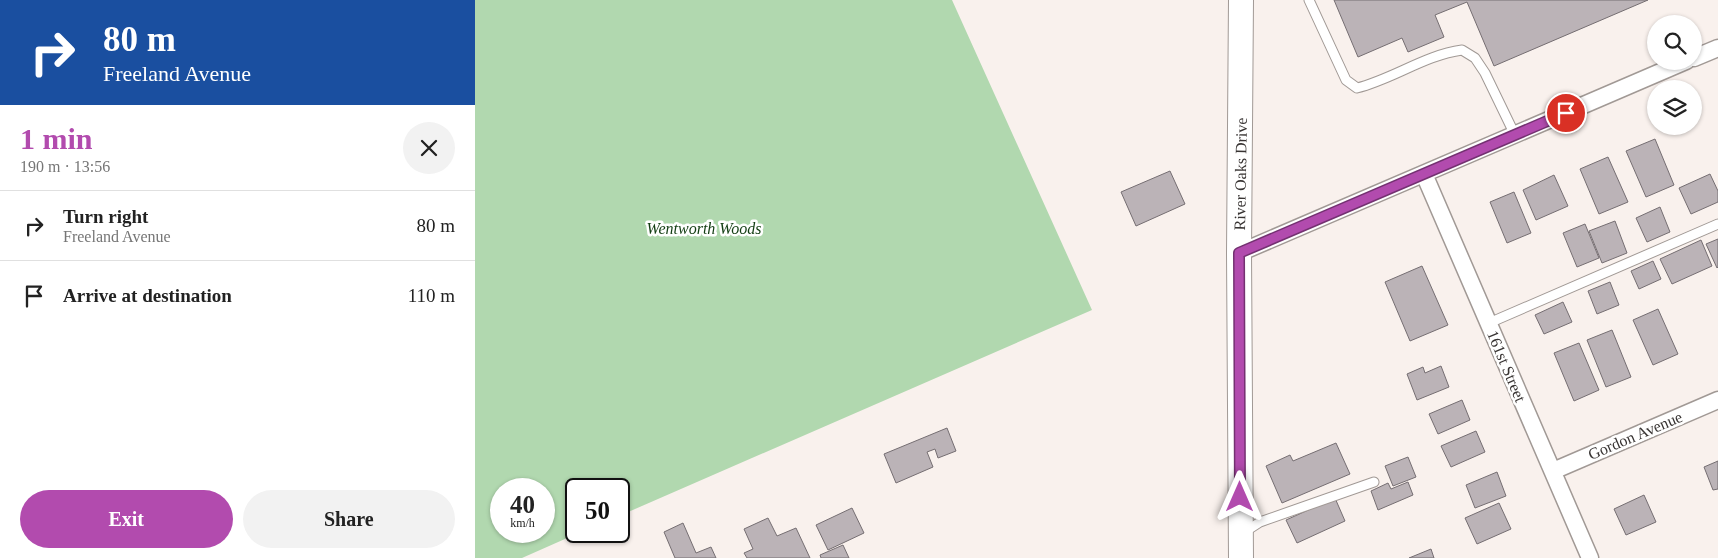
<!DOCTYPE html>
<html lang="en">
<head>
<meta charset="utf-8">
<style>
  :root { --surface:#fff; --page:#f2f2f2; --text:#222; --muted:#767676; --line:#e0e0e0; --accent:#b24bae }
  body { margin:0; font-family:Georgia,serif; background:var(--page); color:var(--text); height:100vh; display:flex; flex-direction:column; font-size:19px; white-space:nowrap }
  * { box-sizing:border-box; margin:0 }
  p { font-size:16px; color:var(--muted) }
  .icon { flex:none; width:28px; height:28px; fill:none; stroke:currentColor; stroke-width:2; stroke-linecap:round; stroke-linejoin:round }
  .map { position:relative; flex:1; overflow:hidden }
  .drawer { display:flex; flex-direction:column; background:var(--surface); width:475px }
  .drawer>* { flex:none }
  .guide { background:#1a4fa0; color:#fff; overflow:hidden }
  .fabs { position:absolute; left:1172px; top:15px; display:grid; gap:10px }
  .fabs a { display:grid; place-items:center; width:55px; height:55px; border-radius:50%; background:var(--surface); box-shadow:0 1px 4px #0004; font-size:25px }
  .speed { position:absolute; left:15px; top:478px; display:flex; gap:10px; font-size:25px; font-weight:700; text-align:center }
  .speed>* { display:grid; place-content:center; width:65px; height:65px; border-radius:50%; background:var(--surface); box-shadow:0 1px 4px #0004; line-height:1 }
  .speed small { font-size:12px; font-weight:400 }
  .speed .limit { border:2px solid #111; border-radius:8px; background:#fff; color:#111 }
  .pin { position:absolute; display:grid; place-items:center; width:42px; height:42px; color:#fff; margin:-21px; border:2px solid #fff; border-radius:50%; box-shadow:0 1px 5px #0007 }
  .me { position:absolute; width:55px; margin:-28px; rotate:0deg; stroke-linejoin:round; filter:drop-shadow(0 0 4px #0008) }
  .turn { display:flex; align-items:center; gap:18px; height:105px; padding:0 20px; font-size:22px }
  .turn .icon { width:65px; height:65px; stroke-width:2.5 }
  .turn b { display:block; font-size:35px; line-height:42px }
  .round { display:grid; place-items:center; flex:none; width:52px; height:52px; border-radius:26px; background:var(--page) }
  .headline { display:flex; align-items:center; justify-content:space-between; height:85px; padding:0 20px }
  h1 { font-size:30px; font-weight:800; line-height:38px; color:var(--accent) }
  .action { display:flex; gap:10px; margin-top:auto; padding:10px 20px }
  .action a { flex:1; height:58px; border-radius:30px; background:var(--accent); color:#fff; font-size:20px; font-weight:800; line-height:58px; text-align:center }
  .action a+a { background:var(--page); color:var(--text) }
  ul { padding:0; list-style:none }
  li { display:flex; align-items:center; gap:15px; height:70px; padding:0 20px; border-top:1px solid var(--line) }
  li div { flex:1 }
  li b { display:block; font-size:19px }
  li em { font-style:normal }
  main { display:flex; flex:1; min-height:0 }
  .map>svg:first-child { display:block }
  .green { fill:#b1d8af; fill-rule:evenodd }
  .building { fill:#bbb3b7; stroke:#756e72 }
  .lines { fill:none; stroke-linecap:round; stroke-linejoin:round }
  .lane-casing { stroke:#a19995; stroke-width:11 }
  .street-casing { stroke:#a19995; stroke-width:19 }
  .secondary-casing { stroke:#a19995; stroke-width:26 }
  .lane { stroke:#fff; stroke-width:9 }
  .street { stroke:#fff; stroke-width:16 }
  .secondary { stroke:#fff; stroke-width:24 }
  .route-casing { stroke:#743171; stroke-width:12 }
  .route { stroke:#b24bae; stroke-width:9 }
  .labels { text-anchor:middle; stroke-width:5; stroke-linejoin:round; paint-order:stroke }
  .street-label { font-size:16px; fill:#383433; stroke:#fff }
  .park-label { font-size:16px; font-style:italic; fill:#123d12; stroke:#fff }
</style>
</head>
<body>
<main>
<section class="drawer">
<div class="guide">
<div class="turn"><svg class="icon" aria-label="right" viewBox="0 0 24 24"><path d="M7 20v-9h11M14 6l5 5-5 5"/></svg><div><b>80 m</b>Freeland Avenue</div></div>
</div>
<div class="headline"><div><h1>1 min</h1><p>190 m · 13:56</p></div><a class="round"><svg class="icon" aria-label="close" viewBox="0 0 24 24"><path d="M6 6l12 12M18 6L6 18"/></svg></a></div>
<ul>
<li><svg class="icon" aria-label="right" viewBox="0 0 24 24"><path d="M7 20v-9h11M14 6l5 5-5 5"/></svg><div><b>Turn right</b><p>Freeland Avenue</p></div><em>80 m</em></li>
<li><svg class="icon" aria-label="arrive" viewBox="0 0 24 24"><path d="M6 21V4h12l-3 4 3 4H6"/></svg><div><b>Arrive at destination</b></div><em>110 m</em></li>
</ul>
<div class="action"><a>Exit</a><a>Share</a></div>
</section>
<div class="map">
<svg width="1243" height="558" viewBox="0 0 1243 558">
  <rect width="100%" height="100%" fill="#f9f1ed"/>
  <!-- green -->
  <path class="green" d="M0 0H477L617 310 144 516V489H101V531H108L47 558H0ZM26 489H69V531H26Z"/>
  <!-- building -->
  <path class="building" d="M859 0H1173L1019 66 992 2 960 15 969 37 933 52 927 38 883 57Z
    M1180 139 1199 185 1171 197 1151 151Z
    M1133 157 1153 202 1124 214 1105 169Z
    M695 171 710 204 661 226 646 192Z
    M1235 174 1243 191V202L1216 214 1204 188Z
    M1079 175 1093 206 1061 220 1048 190Z
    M1039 192 1056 233 1032 243 1015 202Z
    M1185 207 1195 232 1172 242 1161 218Z
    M1140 221 1152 253 1127 263 1114 231Z
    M1110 224 1124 258 1102 267 1088 233Z
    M1243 239V267L1242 268 1231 244Z
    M1226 240 1237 266 1197 284 1185 259Z
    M1178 261 1186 279 1164 289 1156 271Z
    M947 266 973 325 935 341 910 282Z
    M1135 282 1144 305 1122 314 1113 291Z
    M1088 302 1097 322 1069 334 1060 315Z
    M1183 309 1203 354 1178 365 1158 320Z
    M1137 330 1156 377 1131 387 1112 340Z
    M1104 343 1124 390 1099 401 1079 353Z
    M966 366 974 387 942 400 932 374 948 367 950 373Z
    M987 400 995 420 963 434 954 414Z
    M472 428 481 451 463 458 460 449 452 452 458 467 421 483 409 454Z
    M1001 431 1010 452 976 467 966 446Z
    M861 443 875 474 807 503 791 466 815 455 818 461Z
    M933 457 941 477 918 486 910 466Z
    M1243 461V489L1238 490 1229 467Z
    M1022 472 1031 496 1000 508 991 485Z
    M933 482 938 495 903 510 896 491 913 483 916 489Z
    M1169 495 1181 522 1151 535 1139 509Z
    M860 498 870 521 822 543 811 520Z
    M1024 503 1036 529 1002 544 990 518Z
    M377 508 389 533 353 550 341 525Z
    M293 518 302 536 321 528 335 558H272L269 553 278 549 269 529Z
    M208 523 221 553 236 547 241 558H200L189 532Z
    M368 545 374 558H346L345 555Z
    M956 549 959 558H934Z"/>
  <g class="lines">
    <!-- lane casing -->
    <g class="lane-casing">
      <path id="lane" d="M834 0 871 80 882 88C918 79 950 55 987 50L1000 58 1010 73 1040 135
        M1014 323 1243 224
        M768 533 785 522 899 482"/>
    </g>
    <!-- street casing -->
    <g class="street-casing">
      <path id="street" d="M1219 58 1243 48
        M949 174 1115 558
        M764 253 1211 61
        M1078 471 1243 400"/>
    </g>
    <!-- secondary casing -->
    <g class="secondary-casing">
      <path id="secondary" d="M766 0 764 253 766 558"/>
    </g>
    <!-- lane -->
    <use href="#lane" class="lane"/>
    <!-- street -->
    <use href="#street" class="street"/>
    <!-- secondary -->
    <use href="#secondary" class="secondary"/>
  </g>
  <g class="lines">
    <!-- route casing -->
    <g class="route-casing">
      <path id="route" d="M765 497 764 253 1091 113"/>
    </g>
    <!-- route -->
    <use href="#route" class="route"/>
  </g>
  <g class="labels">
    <!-- street labels -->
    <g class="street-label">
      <text transform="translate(765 174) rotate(-89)" y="6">River Oaks Drive</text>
      <text transform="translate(1032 366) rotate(67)" y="6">161st Street</text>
      <text transform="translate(1160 435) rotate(-23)" y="6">Gordon Avenue</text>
    </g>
    <!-- park labels -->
    <g class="park-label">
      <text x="229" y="234">Wentworth Woods</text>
    </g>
  </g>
</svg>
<div class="fabs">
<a><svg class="icon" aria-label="search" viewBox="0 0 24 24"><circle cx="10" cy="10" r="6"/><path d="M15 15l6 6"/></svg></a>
<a><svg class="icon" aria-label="layers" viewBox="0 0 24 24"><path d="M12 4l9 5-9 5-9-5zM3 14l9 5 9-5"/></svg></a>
</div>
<div class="speed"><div>40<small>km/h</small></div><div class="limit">50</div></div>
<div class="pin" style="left:1091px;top:113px;background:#d93025"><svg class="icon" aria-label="arrive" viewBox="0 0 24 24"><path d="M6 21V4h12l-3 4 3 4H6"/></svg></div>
<svg class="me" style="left:765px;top:497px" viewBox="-20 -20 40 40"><path d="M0-17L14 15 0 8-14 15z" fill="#b24bae" stroke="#fff" stroke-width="4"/></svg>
</div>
</main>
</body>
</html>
